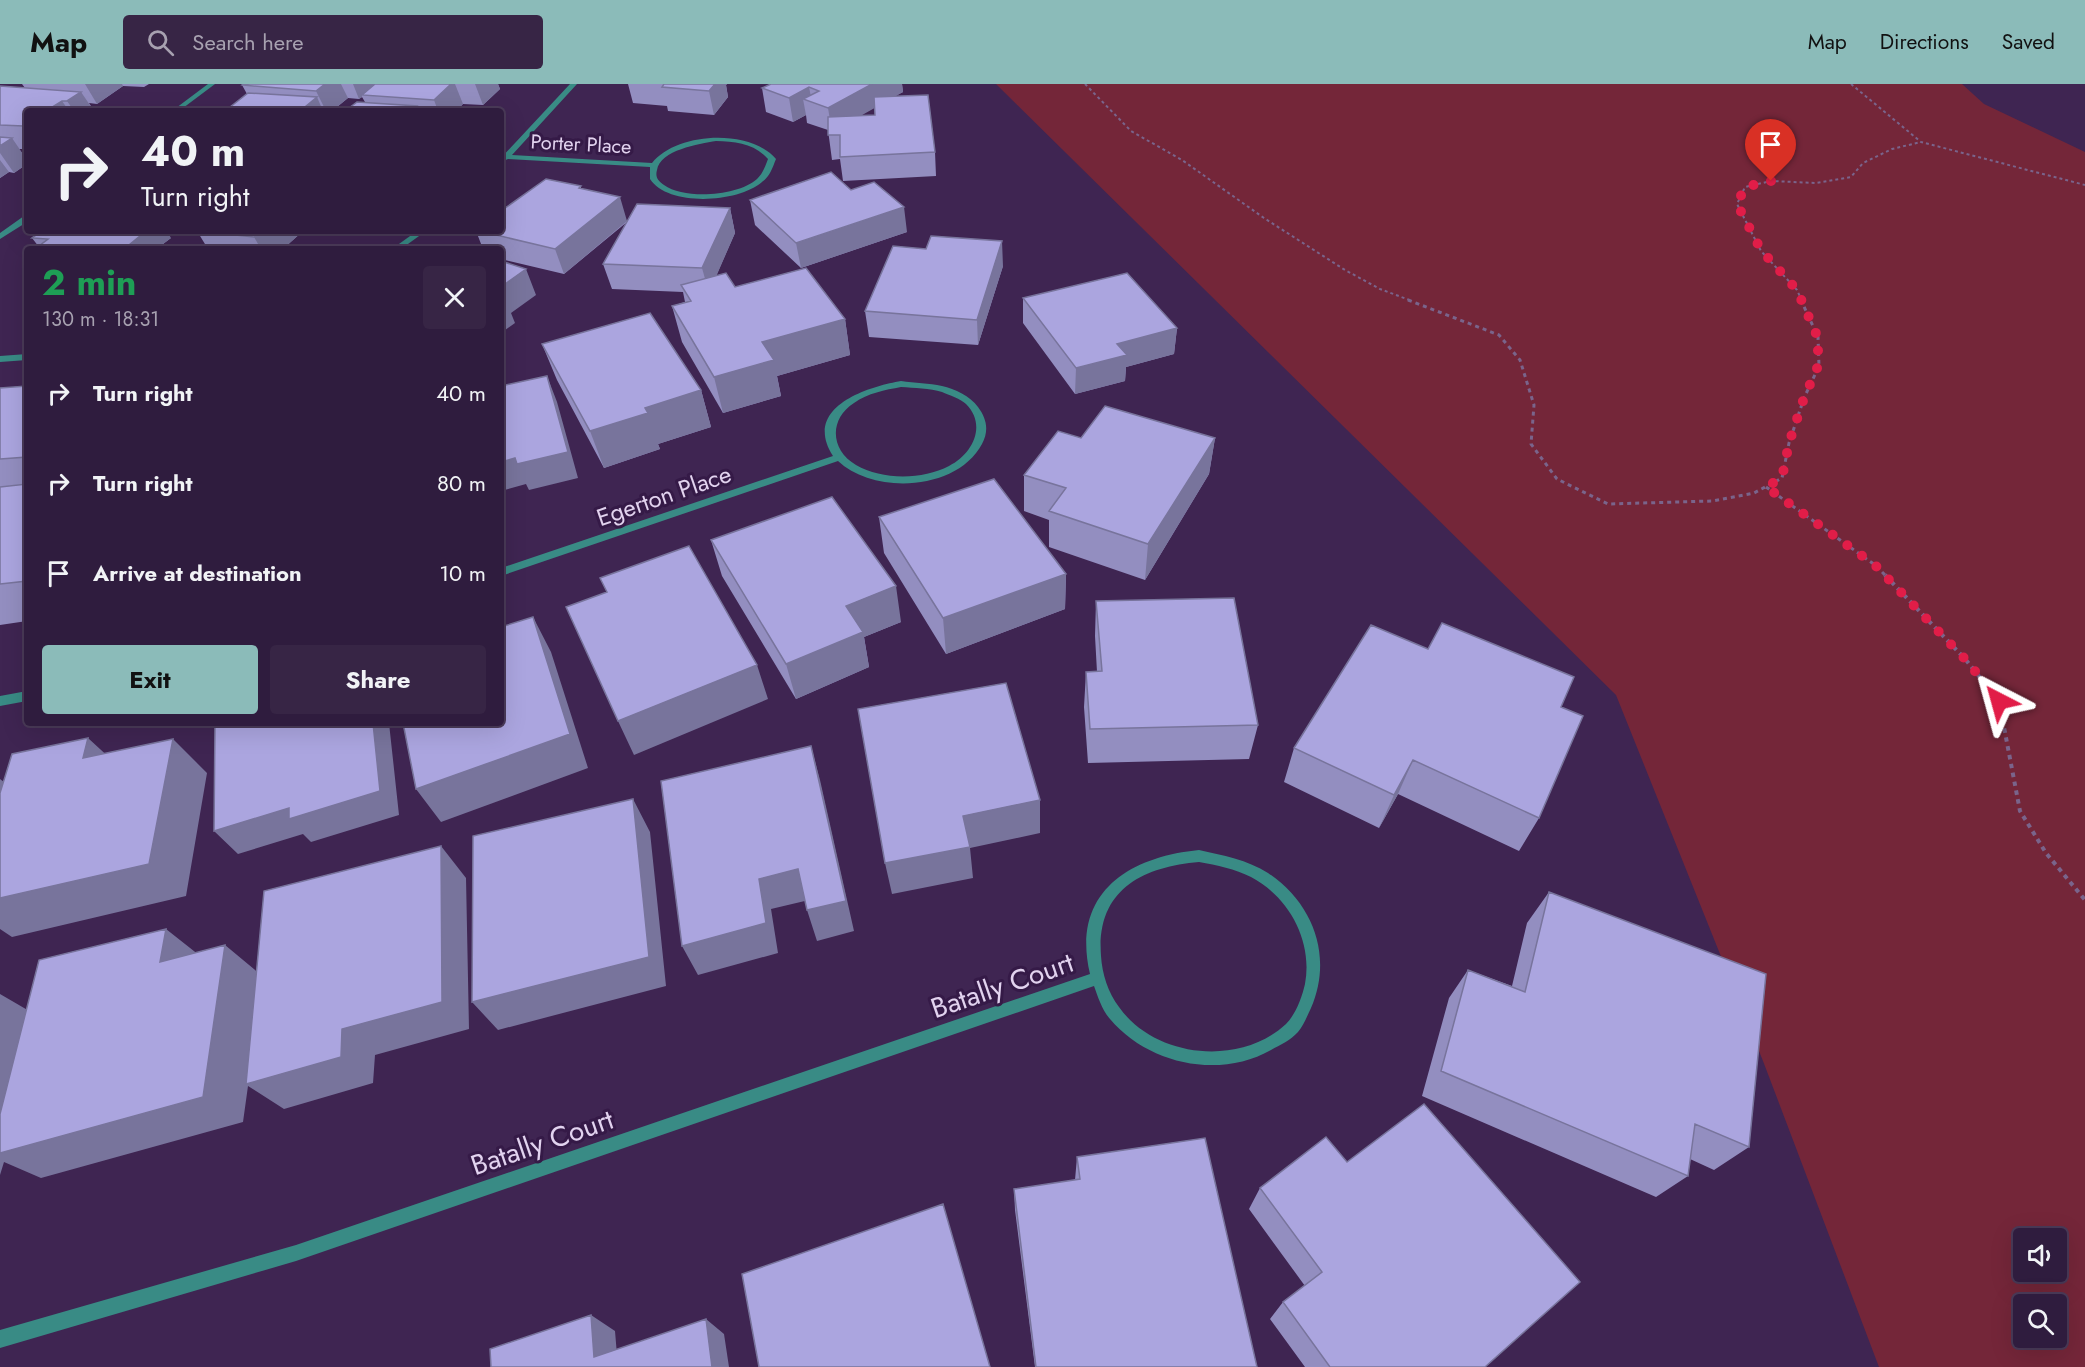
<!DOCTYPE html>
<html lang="en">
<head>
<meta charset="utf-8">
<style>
  :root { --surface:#2f1c3e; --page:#372545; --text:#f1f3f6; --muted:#a7a1b0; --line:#4a3a58; --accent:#8bbbb9 }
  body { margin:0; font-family:Jost,sans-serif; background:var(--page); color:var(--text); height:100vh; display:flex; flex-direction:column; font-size:22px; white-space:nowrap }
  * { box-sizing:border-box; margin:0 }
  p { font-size:20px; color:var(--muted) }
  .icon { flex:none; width:33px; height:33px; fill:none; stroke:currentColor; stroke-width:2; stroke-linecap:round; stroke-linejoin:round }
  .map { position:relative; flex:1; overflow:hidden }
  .details { position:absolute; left:24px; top:162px; width:480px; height:480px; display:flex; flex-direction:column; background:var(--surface); border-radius:6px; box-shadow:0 6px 24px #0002,0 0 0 2px var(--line) }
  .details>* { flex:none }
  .guide { position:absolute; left:24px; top:24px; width:480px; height:126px; border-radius:6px; box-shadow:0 6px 24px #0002,0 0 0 2px var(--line); background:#2f1c3e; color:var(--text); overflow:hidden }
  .tools { position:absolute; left:2013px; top:1144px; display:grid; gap:12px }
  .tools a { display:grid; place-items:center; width:54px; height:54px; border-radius:6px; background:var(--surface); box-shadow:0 6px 24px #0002,0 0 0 2px var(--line); font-size:30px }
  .pin { position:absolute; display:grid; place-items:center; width:51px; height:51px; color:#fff; margin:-62px -26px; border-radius:50% 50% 50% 0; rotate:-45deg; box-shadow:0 0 6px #0007 }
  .pin .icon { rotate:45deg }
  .me { position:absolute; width:66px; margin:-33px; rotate:321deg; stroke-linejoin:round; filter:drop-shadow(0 0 4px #0008) }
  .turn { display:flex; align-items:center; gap:21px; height:126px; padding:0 18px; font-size:27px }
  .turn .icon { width:78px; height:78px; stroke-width:2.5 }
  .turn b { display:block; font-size:42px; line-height:51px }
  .round { display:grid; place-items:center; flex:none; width:63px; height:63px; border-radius:6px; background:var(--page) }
  .head { display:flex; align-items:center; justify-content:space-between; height:102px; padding:0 18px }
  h1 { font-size:36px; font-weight:700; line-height:45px; color:#1e9e55 }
  .button { display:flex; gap:12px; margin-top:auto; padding:12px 18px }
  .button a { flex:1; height:69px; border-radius:6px; background:var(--accent); color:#111; font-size:24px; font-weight:700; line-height:69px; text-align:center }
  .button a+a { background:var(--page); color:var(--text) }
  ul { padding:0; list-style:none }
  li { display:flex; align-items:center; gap:18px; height:90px; padding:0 18px }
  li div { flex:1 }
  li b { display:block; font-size:22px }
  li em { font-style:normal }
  header { display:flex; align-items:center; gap:36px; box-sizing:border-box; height:84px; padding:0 30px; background:var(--accent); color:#111 }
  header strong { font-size:28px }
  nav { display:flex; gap:33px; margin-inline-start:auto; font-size:21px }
  .search { width:420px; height:54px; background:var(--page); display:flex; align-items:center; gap:15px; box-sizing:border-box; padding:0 21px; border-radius:6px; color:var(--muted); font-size:22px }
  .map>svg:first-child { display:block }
  .green { fill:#742639; fill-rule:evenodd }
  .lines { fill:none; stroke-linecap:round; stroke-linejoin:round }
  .path-far2 { stroke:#7a648b; stroke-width:2; stroke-dasharray:3 3; stroke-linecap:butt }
  .path-far1 { stroke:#7a648b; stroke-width:3; stroke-dasharray:4 4; stroke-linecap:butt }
  .path { stroke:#7a648b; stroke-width:4; stroke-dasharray:4.5 4.5; stroke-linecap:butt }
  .minor { fill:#398b85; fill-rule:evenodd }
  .wall { fill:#938ec0; fill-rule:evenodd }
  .shaded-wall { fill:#78749c }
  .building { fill:#aba5df; stroke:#78749c; stroke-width:1.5 }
  .route { stroke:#e11d48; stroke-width:10; stroke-dasharray:0 18 }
  .labels { text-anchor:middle; stroke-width:6; stroke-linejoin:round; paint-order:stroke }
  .far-street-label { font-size:20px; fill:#e2d3ef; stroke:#351a47 }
  .street-label { font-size:24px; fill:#e2d3ef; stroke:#351a47 }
  .near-street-label { font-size:28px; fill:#e2d3ef; stroke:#351a47 }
</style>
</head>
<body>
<header>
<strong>Map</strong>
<div class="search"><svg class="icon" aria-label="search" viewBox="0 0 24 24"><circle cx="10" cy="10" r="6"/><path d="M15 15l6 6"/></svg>Search here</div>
<nav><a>Map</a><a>Directions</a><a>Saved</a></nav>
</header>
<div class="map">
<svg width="2085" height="1283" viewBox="0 0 2085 1283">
  <rect width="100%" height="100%" fill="#3f2552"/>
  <!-- green -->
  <path class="green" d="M996 0H1962L1984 20 2085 68V1283H1879L1763 977 1616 611ZM2024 1155H2056V1188H2024ZM2024 1221H2056V1254H2024Z"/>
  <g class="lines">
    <!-- path-far2 -->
    <path class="path-far2" d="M1085 0 1131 47 1182 76 1264 134 1345 186 1380 205 1412 217
      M1851 0 1921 58 2085 101
      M1802 217 1797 206 1761 167 1737 120 1745 103 1771 97 1816 99 1851 93 1863 79 1892 65 1921 58"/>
    <!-- path-far1 -->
    <path class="path-far1" d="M1408 216 1499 251 1520 276 1534 321 1531 360 1557 395 1608 420 1712 417 1754 409 1782 394 1789 359 1804 314 1819 282 1818 253 1801 216
      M1766 403 1875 481 1886 492"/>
    <!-- path -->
    <path class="path" d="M1885 491 1966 576 1999 617 2020 727 2046 769 2085 816"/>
    <!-- minor -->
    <path class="minor" d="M208 0H215L179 27H172Z
      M570 0H577L512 71 652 79C676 48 750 44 776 75 772 85 770 92 762 98 738 119 668 123 650 95V83L508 75 501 78V74ZM716 57C736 58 754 59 768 75 765 83 763 89 757 95 738 112 685 116 664 101 658 97 655 93 657 86 660 66 699 60 716 57Z
      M24 132H27V138L0 155V149Z
      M417 147H426L401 165H392Z
      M27 270V276L0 278V272Z
      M901 297C915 299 929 299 942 302 955 305 970 312 978 323 987 335 989 347 982 360 957 407 874 411 838 377L501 492V484L833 372C802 324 866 303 901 297ZM901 303C914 304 930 304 942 308 949 311 961 315 966 320 987 341 973 370 949 382 922 396 882 396 856 381 830 366 829 335 854 319 868 309 885 306 901 303Z
      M27 607V617L0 622V612Z
      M1199 766C1222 771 1248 776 1268 789 1314 820 1333 873 1311 924 1307 932 1304 941 1298 948 1291 956 1280 961 1271 966 1220 995 1149 981 1110 935 1102 926 1098 913 1094 902L296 1177 0 1264V1246L296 1161 1090 890C1071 810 1127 773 1199 766ZM1199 778C1217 781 1235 785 1251 793 1289 813 1313 857 1305 900 1302 913 1296 930 1286 940 1240 983 1155 974 1119 923 1108 909 1102 889 1101 872 1096 806 1142 783 1199 778Z"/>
  </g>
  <!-- wall -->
  <path class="wall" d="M22 0H149L144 3 123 2 97 20 89 19 94 27H74L68 18 74 27H27V65H19L27 76V80L14 89 9 88 0 94V2L25 4Z
    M243 0H498L500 5 483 21 463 20 456 27H345L365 18 362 13 359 15 348 14 332 27H225L247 10 242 1Z
    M628 0H727L726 1 728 13 714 31 668 27 667 22 633 19Z
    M771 0H902L903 8 895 12 935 68 936 92 843 97 840 75 832 76 828 46 807 39 806 31 793 38 766 28 762 4ZM875 23V31H861Z
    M581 102V104L627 137 730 124 735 149 716 192 735 203 845 235 850 271 777 292 781 312 723 329 682 258 672 222 685 218 683 208 612 205 603 180 627 138 564 190 501 175V165H483L476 147H501Z
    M851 106 907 148 801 184 755 141 750 116Z
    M197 147H303L283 165H208Z
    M32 154H171L159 163H39Z
    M1003 182 978 261 869 253 865 227Z
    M1023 214 1177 244 1174 270 1126 283 1125 297 1075 310 1023 239Z
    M542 260 701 306 711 343 658 360 660 365 604 384 557 296Z
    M27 302V537L0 541V304Z
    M1081 354H1215L1209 390 1145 496 1049 463V436L1024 427V391Z
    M879 433 1066 490 1065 525 946 570 884 469Z
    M711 456 901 538 864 553 869 583 796 615 722 492Z
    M1096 517 1258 641 1249 675 1088 679 1084 623 1086 588H1097L1095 552Z
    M1561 623 1539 734 1519 767 1398 710 1379 744 1284 698 1294 664Z
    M1549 808 1749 1063 1714 1086 1690 1075 1688 1092 1656 1113 1422 1012 1449 914 1468 886 1512 902 1527 839Z
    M1077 1073 1257 1283H1035L1015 1126 1014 1105 1075 1096Z
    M1347 1078 1485 1283H1305L1270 1235 1283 1218 1305 1202 1249 1125 1260 1104Z"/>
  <!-- shaded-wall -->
  <path class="shaded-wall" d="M85 0H122L123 2 97 20Z
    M325 0H341L348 14 332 27H326L316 7Z
    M353 0H378L362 11V13L359 15Z
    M451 0H455L463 20 456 27H438L434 16Z
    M475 0H498L500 5 483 21Z
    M714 0H727L726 1 728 13 714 31 709 7Z
    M872 0H902L903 8 832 48 828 24Z
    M809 3 812 18 803 15 806 31 793 38 789 14Z
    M81 8 94 27H74L67 17Z
    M317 13 323 27H300Z
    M62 17 69 27H46Z
    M417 22 419 27H412Z
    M12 54 27 76V80L14 89 0 69V62Z
    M0 76 9 88 0 94Z
    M620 113 627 137 564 190 555 165Z
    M904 123 907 148 801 184 796 159Z
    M730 124 735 149 709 209 702 184Z
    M136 147H167L171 154 159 163 160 165H124Z
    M261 147H303L283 165H261L254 153Z
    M1002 157 1003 182 978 261 977 236Z
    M526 185 536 211 511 229 515 239 501 249V203Z
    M845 235 850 271 777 292 781 312 723 329 714 293 762 258Z
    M1177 244 1174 270 1126 283 1125 297 1075 310 1076 284 1117 260Z
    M547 292 557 318 578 394 529 406 526 400 501 407V378Z
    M701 306 711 343 658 360 660 365 604 384 590 347 645 324Z
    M1215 354 1209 390 1145 496 1148 460Z
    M1066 490 1065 525 946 570 943 534Z
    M896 502 901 538 864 553 869 583 796 615 786 580 846 522Z
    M533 533 551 568 588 684 441 738 416 705Z
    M757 581 768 615 634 671 618 637Z
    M373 639H389L399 731 311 758 303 750 238 770 214 747Z
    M88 654 125 688 83 674Z
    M173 655 207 689 186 812 12 853 0 845V814Z
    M811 662 820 696 854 847 817 857 807 826Z
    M1413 676 1398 710 1379 744 1394 711Z
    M0 695 26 715 0 766Z
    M633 715 650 748 666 902 498 946 472 918Z
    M1040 716V749L970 764 973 794 892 810 885 779 963 732Z
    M441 762 466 794 469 945 375 971 373 999 284 1025 248 1002 243 1038 41 1094 4 1078 0 1091V910L43 935 225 861 261 891 342 945Z
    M798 785 809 816 771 825 778 869 698 891 682 862 759 795Z
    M166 845 204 875 160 878Z
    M591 1231 615 1247 618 1283 594 1273Z
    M706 1235 724 1250 729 1283H712Z"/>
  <!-- building -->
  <path class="building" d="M243 0H325L316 7 242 1Z
    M375 0H451L434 16 362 11Z
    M664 0H715L709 7 662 3Z
    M771 0H872L828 24 803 15 819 7 809 3 789 14 762 4Z
    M0 2 81 8 67 17H62L46 27H27V40L24 42 0 41Z
    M248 9 317 13 300 27H225Z
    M928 11 935 68 840 73V51H828V33L875 31 874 13Z
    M357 18 417 22 412 27H345Z
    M0 53 12 54 0 62Z
    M831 88 851 106 874 98 904 123 796 159 750 116Z
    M546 95 581 102 579 104 620 113 555 165 479 147H501V127Z
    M637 120 730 124 702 184 603 180Z
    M42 147H146L124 165H35L48 155 32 154Z
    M197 147H261L254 153Z
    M931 152 1002 157 977 236 865 227 893 162 926 165Z
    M501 177 526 185 501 203Z
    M806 184 845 235 762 258 774 276 714 293 672 222 691 217 681 201 726 189 735 203Z
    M1127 189 1177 244 1117 260 1127 271 1076 284 1023 214Z
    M650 229 701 306 645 324 648 329 590 347 542 260Z
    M547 292 568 368 517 380 515 374 501 378V302Z
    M27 302V373L0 375V304Z
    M1105 322 1215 354 1148 460 1049 427 1066 404 1024 391 1058 347 1081 354Z
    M994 395 1066 490 943 534 879 433Z
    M27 400V497L0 500V403Z
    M832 413 896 502 846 522 863 548 786 580 711 456Z
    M689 462 757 581 618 637 566 523 607 508 600 494Z
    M1234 514 1258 641 1090 645 1086 588 1102 587 1096 517Z
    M533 533 570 650 416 705 403 639H501V543Z
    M1442 539 1574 593 1561 623 1583 632 1539 734 1413 676 1394 711 1294 664 1371 541 1428 565Z
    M1006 599 1040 716 963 732 970 763 885 779 858 625Z
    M215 639H373L380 707 289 735V724L214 747Z
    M88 654 83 674 173 655 149 780 0 814V709L12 670Z
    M811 662 846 817 807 826 798 785 759 795 766 839 682 862 661 697Z
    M633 715 649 873 472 918 473 752Z
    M441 762 442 918 342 945 341 973 246 1000 264 807Z
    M1549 808 1766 890 1749 1063 1695 1040 1688 1092 1441 987 1468 886 1525 908Z
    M166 845 160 878 225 861 203 1013 0 1069V1030L39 876Z
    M1424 1020 1580 1198 1485 1283H1330L1283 1218 1322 1188 1260 1104 1326 1053 1347 1078Z
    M1205 1054 1257 1283H1036L1014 1105 1080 1095 1077 1073Z
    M943 1120 990 1283H759L742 1190Z
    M591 1231 594 1273 706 1235 712 1283H491L490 1265Z"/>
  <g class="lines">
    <!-- route -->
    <path class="route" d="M1771 97 1745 103 1737 120 1761 166 1797 206 1818 254V282L1804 314 1789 359 1782 394 1766 403 1875 481 1966 576 1999 617"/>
  </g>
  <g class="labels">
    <!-- far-street labels -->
    <g class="far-street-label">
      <text transform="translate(581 60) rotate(3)" y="7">Porter Place</text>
    </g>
    <!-- street labels -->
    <g class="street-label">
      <text transform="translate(664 412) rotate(-19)" y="8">Egerton Place</text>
    </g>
    <!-- near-street labels -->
    <g class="near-street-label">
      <text transform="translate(1002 901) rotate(-19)" y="10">Batally Court</text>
      <text transform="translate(542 1058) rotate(-19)" y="10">Batally Court</text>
    </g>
  </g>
</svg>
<div class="tools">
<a><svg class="icon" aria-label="sound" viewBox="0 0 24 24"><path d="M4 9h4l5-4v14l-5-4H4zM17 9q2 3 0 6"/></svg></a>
<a><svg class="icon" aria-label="search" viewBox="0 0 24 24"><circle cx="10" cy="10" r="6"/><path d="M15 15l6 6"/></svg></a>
</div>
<div class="pin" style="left:1771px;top:97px;background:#d93025"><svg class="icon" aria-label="arrive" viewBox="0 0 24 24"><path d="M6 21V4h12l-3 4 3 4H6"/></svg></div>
<svg class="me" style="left:1999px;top:617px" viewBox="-20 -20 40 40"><path d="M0-17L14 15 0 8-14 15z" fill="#e11d48" stroke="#fff" stroke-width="4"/></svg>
<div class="guide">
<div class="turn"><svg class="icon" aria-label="right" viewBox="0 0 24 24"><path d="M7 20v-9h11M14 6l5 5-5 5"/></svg><div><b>40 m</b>Turn right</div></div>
</div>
<section class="details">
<div class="head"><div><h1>2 min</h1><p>130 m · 18:31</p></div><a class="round"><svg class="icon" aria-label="close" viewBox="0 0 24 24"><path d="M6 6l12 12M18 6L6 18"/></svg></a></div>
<ul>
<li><svg class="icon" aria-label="right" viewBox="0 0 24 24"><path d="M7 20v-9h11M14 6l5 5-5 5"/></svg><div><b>Turn right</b></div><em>40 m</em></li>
<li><svg class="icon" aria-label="right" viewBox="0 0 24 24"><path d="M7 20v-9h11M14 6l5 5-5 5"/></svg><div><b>Turn right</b></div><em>80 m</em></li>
<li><svg class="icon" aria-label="arrive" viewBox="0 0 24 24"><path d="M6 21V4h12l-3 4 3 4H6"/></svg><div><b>Arrive at destination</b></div><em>10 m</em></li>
</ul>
<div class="button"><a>Exit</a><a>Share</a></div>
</section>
</div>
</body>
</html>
